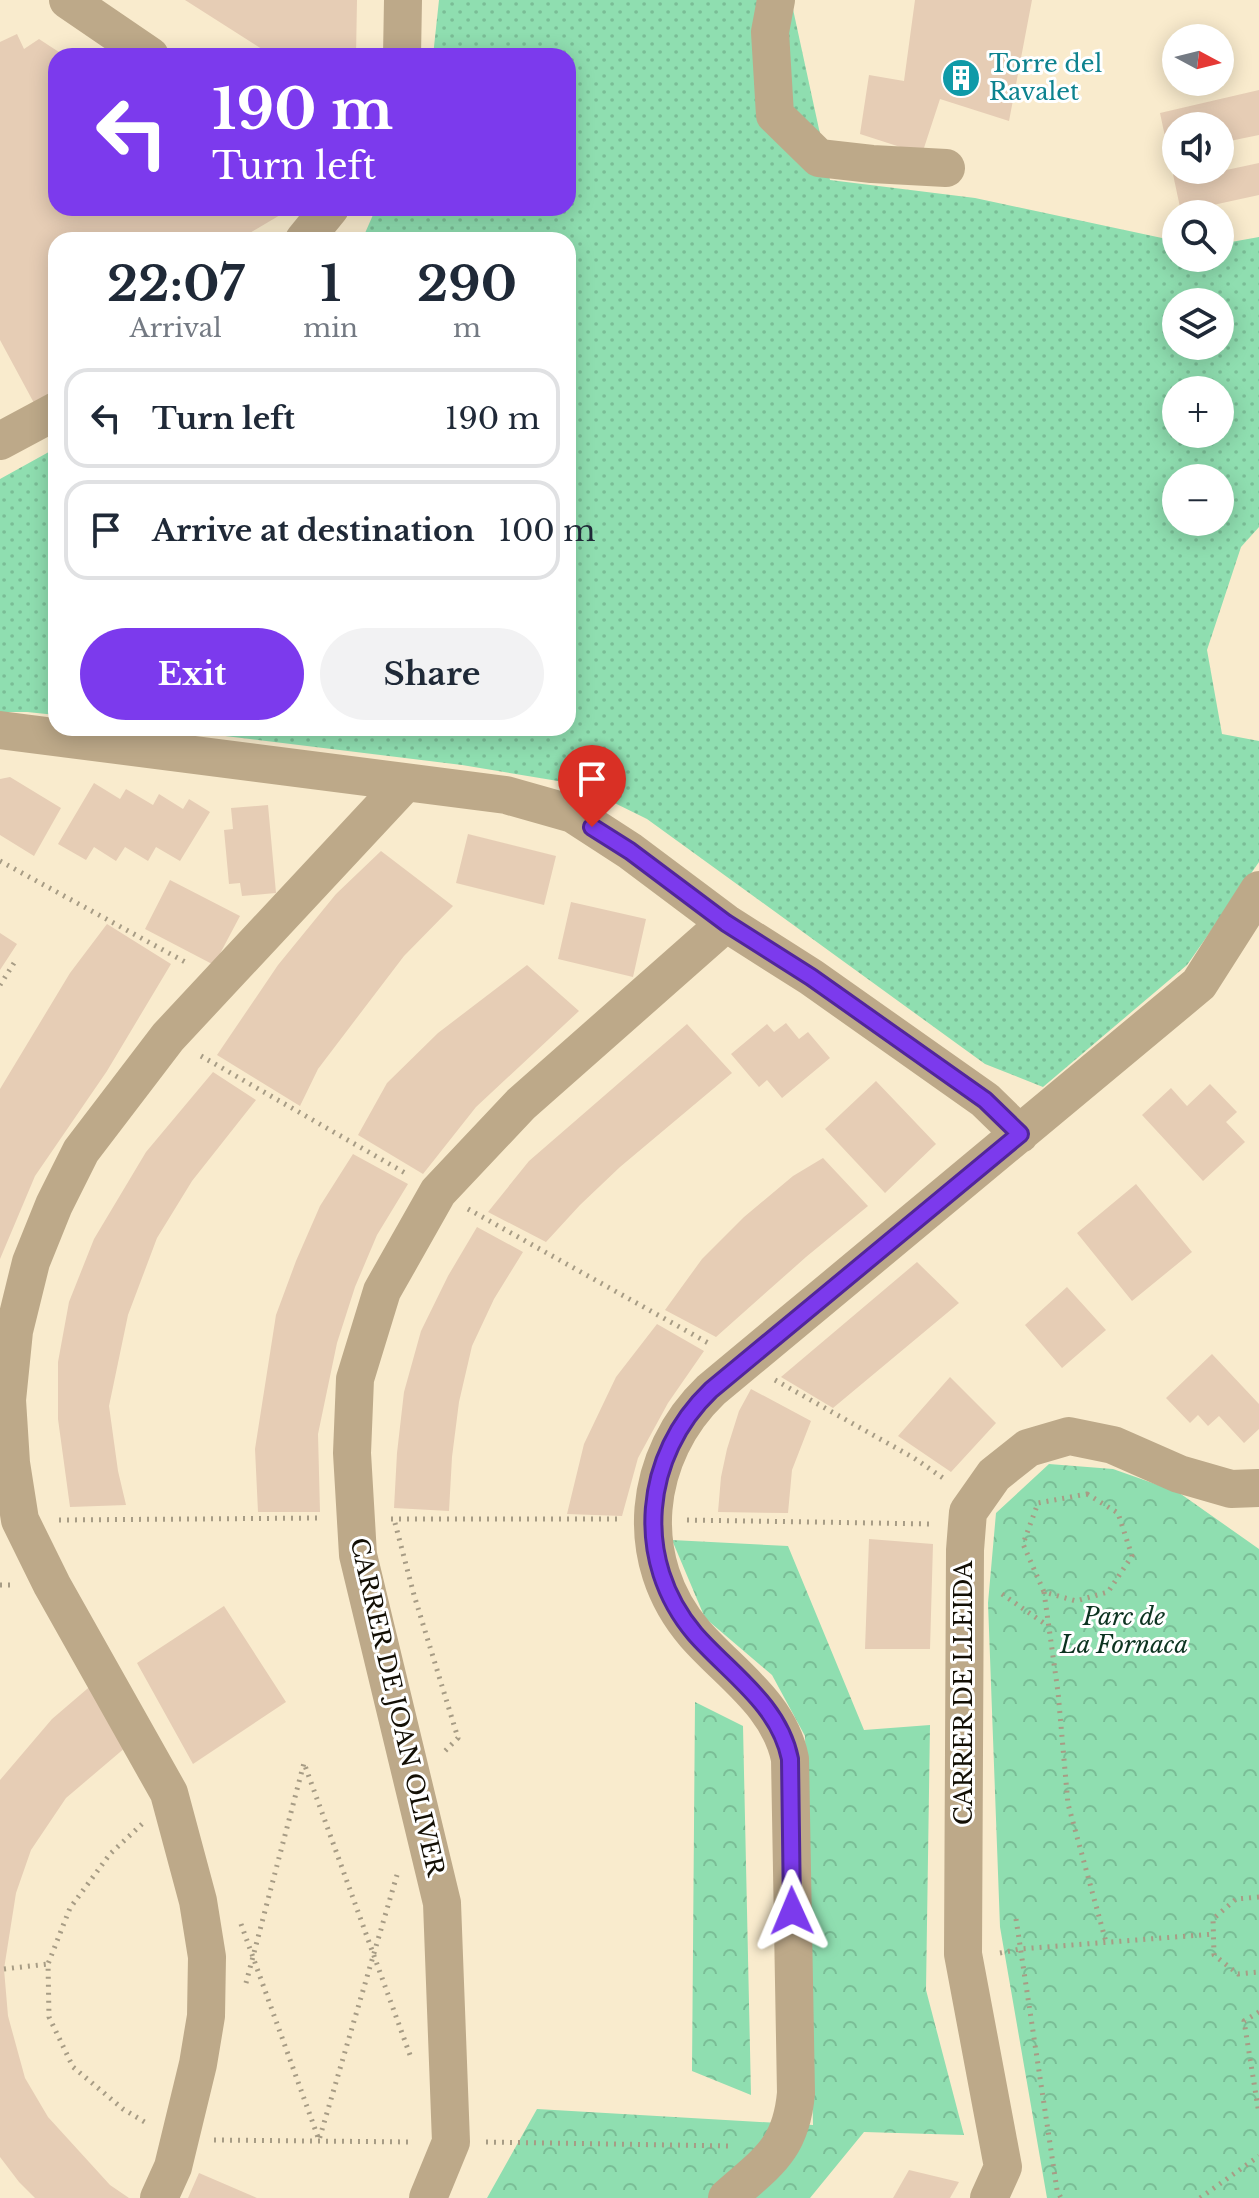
<!DOCTYPE html>
<html lang="en">
<head>
<meta charset="utf-8">
<style>
  :root { --surface:#fff; --page:#f2f2f3; --text:#1f2937; --muted:#747a83; --line:#e0e1e3; --accent:#7c3aed }
  body { margin:0; font-family:"Libre Baskerville",serif; background:var(--page); color:var(--text); height:100vh; display:flex; flex-direction:column; font-size:30px; white-space:nowrap }
  * { box-sizing:border-box; margin:0 }
  p { font-size:26px; color:var(--muted) }
  .icon { flex:none; width:44px; height:44px; fill:none; stroke:currentColor; stroke-width:2; stroke-linecap:round; stroke-linejoin:round }
  .map { position:relative; flex:1; overflow:hidden }
  .side { position:absolute; left:48px; top:232px; width:528px; height:504px; display:flex; flex-direction:column; background:var(--surface); border-radius:24px; box-shadow:0 4px 20px #0003 }
  .side>* { flex:none }
  .top-card { position:absolute; left:48px; top:48px; width:528px; height:168px; border-radius:24px; box-shadow:0 4px 20px #0003; background:#7c3aed; color:#fff; overflow:hidden }
  .needle { width:52px; rotate:97deg }
  .buttons { position:absolute; left:1162px; top:24px; display:grid; gap:16px }
  .buttons a { display:grid; place-items:center; width:72px; height:72px; border-radius:50%; background:var(--surface); box-shadow:0 4px 20px #0003; font-size:40px }
  .pin { position:absolute; display:grid; place-items:center; width:68px; height:68px; color:#fff; margin:-82px -34px; border-radius:50% 50% 50% 0; rotate:-45deg; box-shadow:0 0 8px #0007 }
  .pin .icon { rotate:45deg }
  .me { position:absolute; width:88px; margin:-44px; rotate:359deg; stroke-linejoin:round; filter:drop-shadow(0 0 6px #0008) }
  .turn { display:flex; align-items:center; gap:28px; height:168px; padding:0 32px; font-size:36px }
  .turn .icon { width:104px; height:104px; stroke-width:2.5 }
  .turn b { display:block; font-size:56px; line-height:68px }
  .eta { display:flex; justify-content:space-evenly; align-items:center; height:136px; text-align:center }
  .eta b { font-size:48px; font-weight:700; line-height:56px }
  .action { display:flex; gap:16px; margin-top:auto; padding:16px 32px }
  .action a { flex:1; height:92px; border-radius:48px; background:var(--accent); color:#fff; font-size:32px; font-weight:700; line-height:92px; text-align:center }
  .action a+a { background:var(--page); color:var(--text) }
  ul { padding:0; list-style:none }
  li { display:flex; align-items:center; gap:24px; height:100px; margin:0 16px 12px; padding:0 16px; border:4px solid var(--line); border-radius:24px }
  li div { flex:1 }
  li b { display:block; font-size:30px }
  li em { font-style:normal }
  .map>svg:first-child { display:block }
  .grass { fill:url(#grass-dots); fill-rule:evenodd }
  .forest { fill:url(#forest-crowns) }
  .building { fill:#e6cdb5 }
  .lines { fill:none; stroke-linecap:round; stroke-linejoin:round }
  .path { stroke:#a79c85; stroke-width:5; stroke-dasharray:2 6; stroke-linecap:butt }
  .minor { stroke:#bda989; stroke-width:38 }
  .route-casing { stroke:#51269a; stroke-width:20 }
  .route { stroke:#7c3aed; stroke-width:14 }
  .labels { text-anchor:middle; stroke-width:6; stroke-linejoin:round; paint-order:stroke }
  .culture-label { font-size:24px; fill:#0d838f; stroke:#fff; text-anchor:start }
  .park-label { font-size:24px; font-style:italic; fill:#0c3320; stroke:#fff }
  .street-label { font-size:24px; fill:#130f05; stroke:#fff }
</style>
</head>
<body>
<div class="map">
<svg width="1259" height="2198" viewBox="0 0 1259 2198">
  <defs>
    <pattern id="grass-dots" width="8" height="8" patternUnits="userSpaceOnUse" patternTransform="scale(2)"><rect width="8" height="8" fill="#8fdeb0"/><path d="M2 2h.1M6 6h.1" fill="none" stroke="#7abd96" stroke-width="1.8" stroke-linecap="round"/></pattern>
    <pattern id="forest-crowns" width="20" height="18" patternUnits="userSpaceOnUse" patternTransform="scale(2)"><rect width="20" height="18" fill="#8fdeb0"/><path d="M2 6a3 3 0 1 1 6 0M12 15a3 3 0 1 1 6 0" fill="none" stroke="#7abd96"/></pattern>
  </defs>
  <rect width="100%" height="100%" fill="#f9ebcd"/>
  <!-- grass -->
  <path class="grass" d="M439 0H791L830 180 975 198 1176 241V258H1220V244L1259 237V527L1241 547 1207 650 1222 734 1259 741V862L1187 965 1043 1087 985 1064 647 819 576 784 462 765 159 728H568V240H362L376 208H568V56H433ZM1176 302H1220V346H1176ZM1176 390H1220V434H1176ZM1176 478H1220V522H1176Z
    M56 448V715L27 712H0V479Z"/>
  <!-- forest -->
  <path class="forest" d="M1049 1464 1113 1469 1178 1492 1259 1549V2198H1047L1000 1927 988 1603 996 1513Z
    M672 1540 788 1546 864 1730 930 1725 926 1990 964 2135 864 2132 810 2198H487L537 2109 813 2125 805 1736 772 1675 705 1618Z
    M695 1702 743 1726 751 2095 692 2071Z"/>
  <!-- building -->
  <path class="building" d="M185 0H357L356 56H273Z
    M915 0H1032L1009 121 940 99 922 154 860 134 869 75 904 81Z
    M17 34 24 49 39 39 65 56H56V208H292L238 240H56V391L34 403 0 340V42Z
    M1259 90V135L1220 143V126H1176V170H1201L1203 175 1259 163V195L1181 212 1160 113Z
    M10 777 61 808 34 856 0 835V779Z
    M94 783 120 799 126 789 153 805 159 794 183 809 189 799 210 812 180 861 156 847 148 861 125 847 116 861 94 847 86 860 58 844Z
    M268 805 276 893 242 896 240 883 229 884 224 830 233 829 231 808Z
    M468 834 556 856 544 905 456 883Z
    M381 851 453 906 404 956 359 1015 318 1069 300 1106 217 1055 278 965 336 894Z
    M170 880 240 916 214 965 145 929Z
    M571 902 646 919 633 977 558 959Z
    M107 924 171 964 107 1071 35 1176 0 1259V1089L70 973Z
    M0 933 17 944 0 970Z
    M527 965 579 1011 476 1107 423 1174 358 1135 387 1083 438 1033Z
    M786 1023 799 1039 808 1032 830 1058 782 1098 767 1080 759 1087 731 1054 767 1024 774 1032Z
    M687 1024 732 1073 620 1167 580 1205 546 1242 488 1212 529 1161Z
    M213 1072 256 1100 192 1181 157 1238 128 1315 109 1406 118 1471 126 1505 70 1507 58 1419V1362L69 1302 94 1239 146 1152Z
    M876 1081 936 1144 885 1193 825 1129Z
    M1210 1084 1237 1112 1226 1122 1245 1142 1203 1181 1142 1115 1171 1088 1187 1106Z
    M353 1154 408 1184 377 1235 355 1287 337 1343 318 1434 320 1512H258L255 1449 276 1315 296 1261 320 1206Z
    M823 1158 868 1206 806 1257 716 1337 665 1310 702 1259 744 1217 793 1176Z
    M1136 1184 1192 1252 1132 1301 1077 1233Z
    M477 1227 523 1252 494 1299 472 1346 459 1402 452 1457 449 1511 394 1508 397 1453 404 1392 421 1331 448 1276Z
    M917 1262 959 1303 833 1408 781 1377Z
    M1067 1287 1106 1330 1062 1368 1025 1325Z
    M657 1324 704 1351 668 1403 638 1458 622 1516 567 1514 584 1444 616 1377Z
    M1212 1354 1259 1404V1429L1244 1443 1219 1416 1208 1426 1198 1415 1190 1423 1166 1398Z
    M950 1377 996 1423 951 1472 898 1436Z
    M751 1389 811 1421 792 1470 788 1513 718 1512 721 1477 727 1449 739 1411Z
    M869 1539 933 1544 930 1649H865Z
    M224 1606 286 1702 193 1764 137 1663Z
    M94 1683 126 1747 66 1798 31 1850 16 1893 4 1969 8 2016 25 2078 48 2117 110 2185 129 2198H35L19 2182 0 2157V1780L52 1719Z
    M909 2170 959 2182 950 2198H893Z
    M199 2173 257 2198H188Z"/>
  <g class="lines">
    <!-- path -->
    <path class="path" d="M0 861 187 963
      M0 985 14 963
      M201 1056 407 1174
      M468 1209 710 1344
      M775 1380 914 1458 946 1480
      M1087 1494 1118 1513 1132 1556 1108 1592 1076 1601 1044 1592 1023 1544 1038 1503Z
      M391 1519H617
      M59 1520 321 1518
      M687 1520 933 1524
      M395 1523 414 1595 458 1738 442 1754
      M0 1585H11
      M1044 1592 1058 1692 1068 1804 1106 1942
      M1002 1594 1048 1626
      M142 1824 110 1854 70 1908 48 1964 49 2017 73 2067 123 2109 148 2124
      M1259 1897 1236 1899 1213 1919 1214 1955 1238 1974 1259 1972
      M1016 1919 1057 2190 1061 2198
      M241 1924 319 2140 397 1875
      M1000 1953 1020 1949 1214 1934
      M4 1969 48 1964
      M246 1983 304 1763 410 2055
      M1259 2012 1244 2021 1259 2114
      M214 2140 412 2142
      M486 2142 732 2146
      M1200 2198 1259 2156"/>
    <!-- minor -->
    <path class="minor" d="M68 0 150 56
      M776 0 770 32 775 115 819 158 872 164 946 168
      M402 56 403 0
      M304 240 330 208
      M0 441 56 411
      M0 730 506 795 573 814 630 851 726 923 811 977 985 1100 1020 1134
      M159 2198 173 2167 198 2064 206 2016 207 1957 198 1901 169 1793 52 1585 20 1520 11 1463 7 1400 14 1331 31 1262 54 1205 81 1151 168 1037 405 783
      M428 2198 451 2142 442 1903 358 1555 352 1453 355 1379 382 1291 438 1192 521 1104 726 923
      M727 2198C766 2163 791 2150 796 2093L790 1759C779 1704 729 1673 695 1634 631 1560 643 1455 711 1390L1199 984 1259 890
      M989 2198 1003 2167 963 1954 965 1550 968 1512 994 1475 1028 1448 1069 1436 1113 1445 1179 1474 1231 1489 1259 1488"/>
  </g>
  <g class="lines">
    <!-- route casing -->
    <g class="route-casing">
      <path id="route" d="M592 827 630 851 726 923 811 977 985 1100 1020 1134 711 1390C643 1455 632 1560 695 1634 729 1673 779 1704 790 1759L792 1911"/>
    </g>
    <!-- route -->
    <use href="#route" class="route"/>
  </g>
  <!-- icons -->
  <defs>
    <g id="building-disc" transform="scale(2)"><circle r="9.5" fill="#0f9aa8" stroke="#fff"/><path d="M-4-6H4V6H1V3H-1V6H-4ZM-2.5-4.3h1.7v1.8h-1.7ZM.8-4.3h1.7v1.8H.8ZM-2.5-1h1.7V.8h-1.7ZM.8-1h1.7V.8H.8Z" fill="#fff"/></g>
  </defs>
  <g fill-rule="evenodd">
    <use href="#building-disc" x="961" y="78"/>
  </g>
  <g class="labels">
    <!-- culture labels -->
    <g class="culture-label">
      <text x="989" y="72">Torre del<tspan x="989" dy="28">Ravalet</tspan></text>
    </g>
    <!-- park labels -->
    <g class="park-label">
      <text x="1124" y="1625">Parc de<tspan x="1124" dy="28">La Fornaca</tspan></text>
    </g>
    <!-- street labels -->
    <g class="street-label">
      <text transform="translate(964 1693) rotate(-90)" y="8">CARRER DE LLEIDA</text>
      <text transform="translate(397 1707) rotate(77)" y="8">CARRER DE JOAN OLIVER</text>
    </g>
  </g>
</svg>
<div class="buttons">
<a><svg class="needle" viewBox="-14 -14 28 28"><path d="M0-13l5 13h-10z" fill="#e53935"/><path d="M0 13l5-13h-10z" fill="#747a83"/></svg></a>
<a><svg class="icon" aria-label="sound" viewBox="0 0 24 24"><path d="M4 9h4l5-4v14l-5-4H4zM17 9q2 3 0 6"/></svg></a>
<a><svg class="icon" aria-label="search" viewBox="0 0 24 24"><circle cx="10" cy="10" r="6"/><path d="M15 15l6 6"/></svg></a>
<a><svg class="icon" aria-label="layers" viewBox="0 0 24 24"><path d="M12 4l9 5-9 5-9-5zM3 14l9 5 9-5"/></svg></a>
<a>+</a>
<a>−</a>
</div>
<div class="pin" style="left:592px;top:827px;background:#d93025"><svg class="icon" aria-label="arrive" viewBox="0 0 24 24"><path d="M6 21V4h12l-3 4 3 4H6"/></svg></div>
<svg class="me" style="left:792px;top:1911px" viewBox="-20 -20 40 40"><path d="M0-17L14 15 0 8-14 15z" fill="#7c3aed" stroke="#fff" stroke-width="4"/></svg>
<div class="top-card">
<div class="turn"><svg class="icon" aria-label="left" viewBox="0 0 24 24"><path d="M17 20v-9H6M10 6l-5 5 5 5"/></svg><div><b>190 m</b>Turn left</div></div>
</div>
<section class="side">
<div class="eta">
<div><b>22:07</b><p>Arrival</p></div>
<div><b>1</b><p>min</p></div>
<div><b>290</b><p>m</p></div>
</div>
<ul>
<li><svg class="icon" aria-label="left" viewBox="0 0 24 24"><path d="M17 20v-9H6M10 6l-5 5 5 5"/></svg><div><b>Turn left</b></div><em>190 m</em></li>
<li><svg class="icon" aria-label="arrive" viewBox="0 0 24 24"><path d="M6 21V4h12l-3 4 3 4H6"/></svg><div><b>Arrive at destination</b></div><em>100 m</em></li>
</ul>
<div class="action"><a>Exit</a><a>Share</a></div>
</section>
</div>
</body>
</html>
